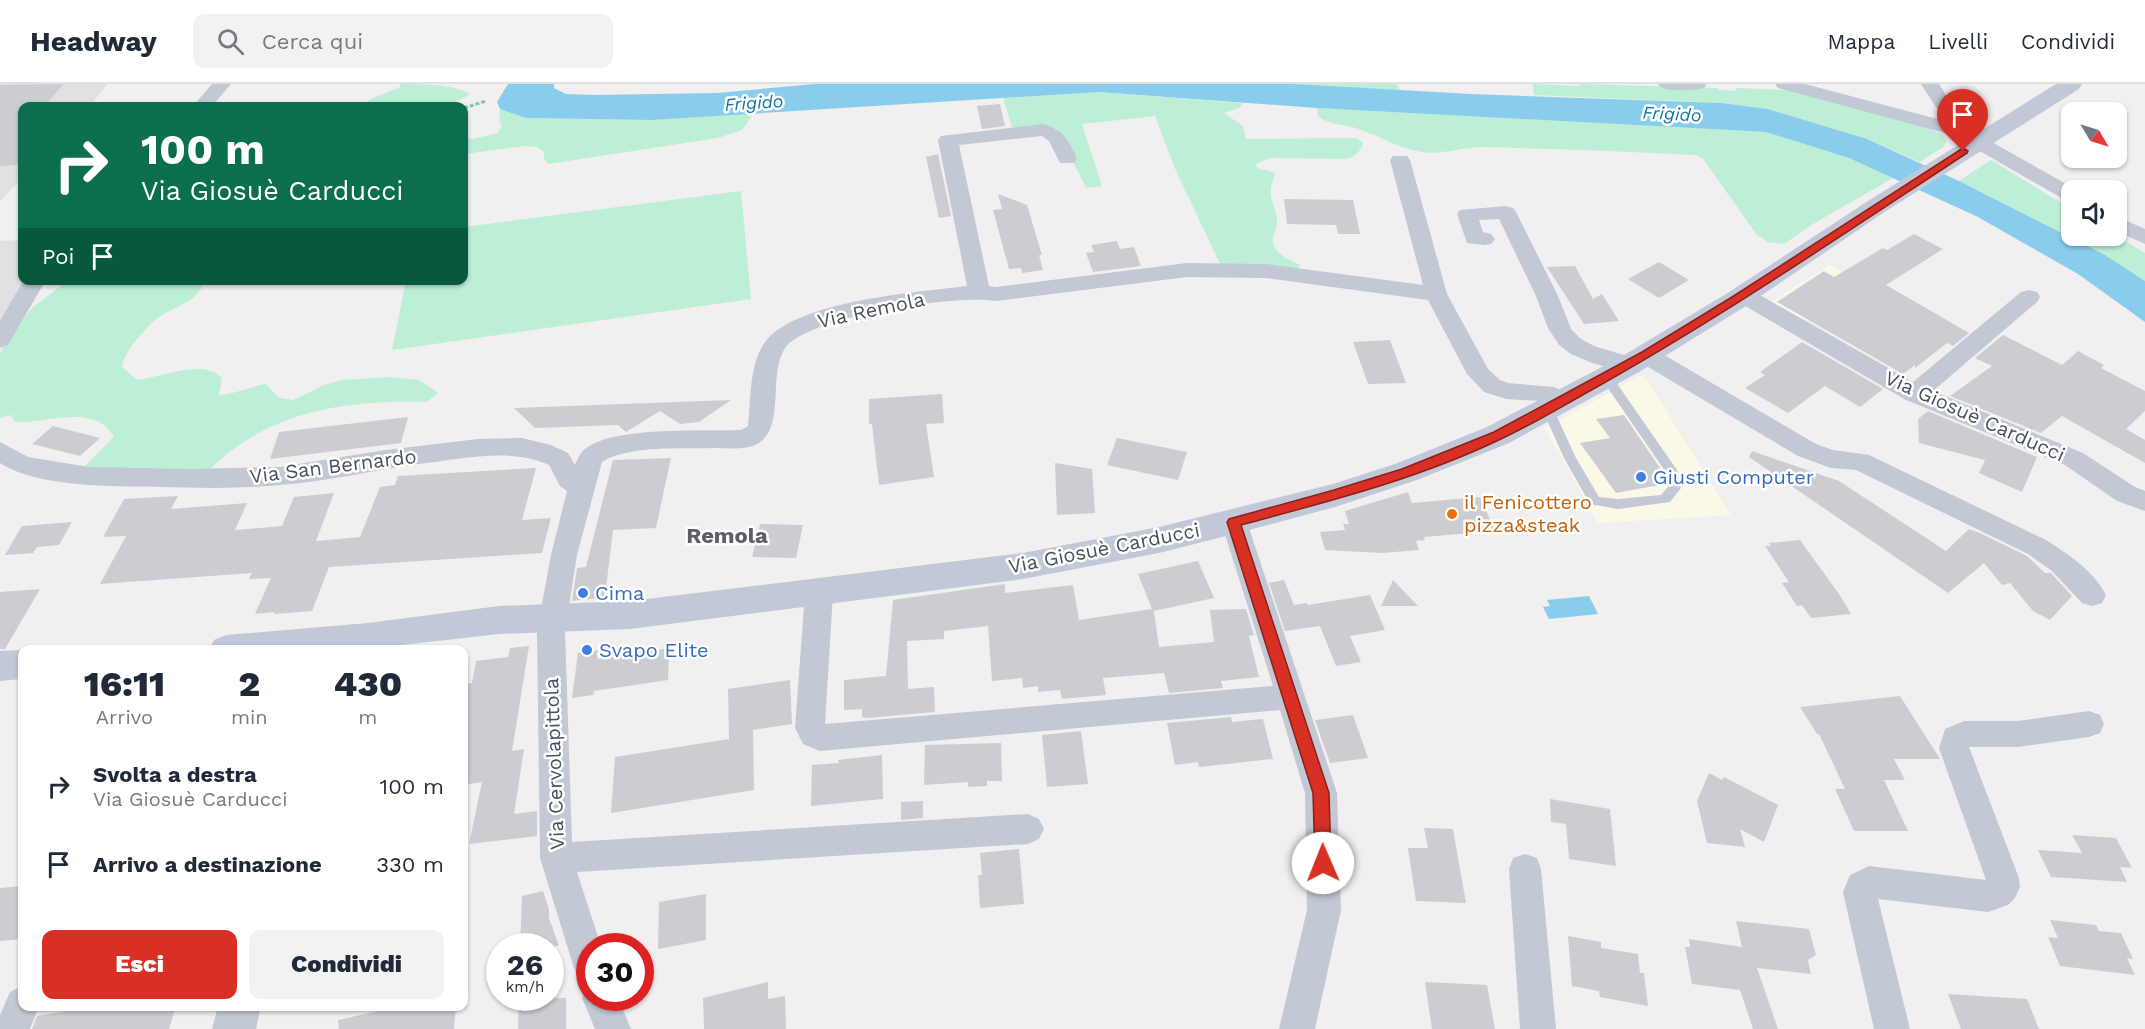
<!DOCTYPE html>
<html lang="it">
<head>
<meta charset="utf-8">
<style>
  :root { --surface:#fff; --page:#f2f2f3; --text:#1f2937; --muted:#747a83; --line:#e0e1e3; --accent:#d93025 }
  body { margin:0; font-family:"Work Sans",sans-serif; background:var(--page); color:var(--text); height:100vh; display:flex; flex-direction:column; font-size:22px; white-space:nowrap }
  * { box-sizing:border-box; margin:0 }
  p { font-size:20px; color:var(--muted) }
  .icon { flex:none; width:33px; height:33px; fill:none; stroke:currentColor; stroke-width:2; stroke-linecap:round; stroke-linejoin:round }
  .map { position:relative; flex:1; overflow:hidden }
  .drawer { position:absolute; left:18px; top:561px; width:450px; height:366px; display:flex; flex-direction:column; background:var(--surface); border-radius:12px; box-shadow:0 2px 4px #0004 }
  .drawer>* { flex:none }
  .banner { position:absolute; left:18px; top:18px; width:450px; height:183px; border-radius:12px; box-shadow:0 2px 4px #0004; background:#0b6e4f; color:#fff; overflow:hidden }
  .needle { width:39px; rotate:128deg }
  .tools { position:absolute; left:2061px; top:18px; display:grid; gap:12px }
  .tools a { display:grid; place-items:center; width:66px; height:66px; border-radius:12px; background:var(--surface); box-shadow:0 2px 4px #0004; font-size:30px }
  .speed { position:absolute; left:486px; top:849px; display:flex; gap:12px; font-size:30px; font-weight:700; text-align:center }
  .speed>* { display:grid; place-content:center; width:78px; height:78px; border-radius:50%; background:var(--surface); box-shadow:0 2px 4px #0004; line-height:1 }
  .speed small { font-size:15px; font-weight:400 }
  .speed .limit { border:9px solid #d22; background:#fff; color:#111 }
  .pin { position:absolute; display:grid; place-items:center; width:51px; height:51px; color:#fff; margin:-62px -26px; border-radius:50% 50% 50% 0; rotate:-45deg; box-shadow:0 0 6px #0007 }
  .pin .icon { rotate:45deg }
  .me { position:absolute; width:66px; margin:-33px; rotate:359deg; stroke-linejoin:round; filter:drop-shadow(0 0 4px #0008) }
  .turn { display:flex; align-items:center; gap:21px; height:126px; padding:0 24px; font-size:27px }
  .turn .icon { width:78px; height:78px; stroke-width:2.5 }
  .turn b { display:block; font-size:42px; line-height:51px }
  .then { display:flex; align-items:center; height:57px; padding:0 24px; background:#0003; gap:12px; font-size:22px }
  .eta { display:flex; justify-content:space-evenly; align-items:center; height:102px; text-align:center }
  .eta b { font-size:36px; font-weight:800; line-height:42px }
  .primary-button { display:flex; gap:12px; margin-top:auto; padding:12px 24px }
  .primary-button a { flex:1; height:69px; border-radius:12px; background:var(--accent); color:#fff; font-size:24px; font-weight:800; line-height:69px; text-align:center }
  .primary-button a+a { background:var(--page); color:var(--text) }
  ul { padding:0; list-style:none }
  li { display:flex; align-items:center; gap:18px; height:78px; padding:0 24px }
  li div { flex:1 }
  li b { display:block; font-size:22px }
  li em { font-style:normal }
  header { display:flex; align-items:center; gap:36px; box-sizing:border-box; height:84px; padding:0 30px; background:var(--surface); border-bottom:2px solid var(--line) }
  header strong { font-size:28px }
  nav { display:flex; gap:33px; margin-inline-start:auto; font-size:21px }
  .search { width:420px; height:54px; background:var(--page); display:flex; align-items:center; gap:15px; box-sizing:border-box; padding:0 21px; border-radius:12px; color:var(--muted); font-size:22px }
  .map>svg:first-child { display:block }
  .commercial { fill:#fcf8e8 }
  .education { fill:#e2e0e1 }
  .green { fill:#bdefd6 }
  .water { fill:#8accec }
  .building { fill:#cccdd3 }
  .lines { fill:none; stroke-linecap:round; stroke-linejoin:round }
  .path { stroke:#75cdac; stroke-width:3; stroke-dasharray:4 2; stroke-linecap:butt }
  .service { fill:#c2c9d4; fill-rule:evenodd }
  .minor { fill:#c2c9d4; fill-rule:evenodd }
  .tertiary { fill:#c2c9d4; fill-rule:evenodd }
  .secondary { fill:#c1c9d8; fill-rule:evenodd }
  .route { fill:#d93025; stroke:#8d1f18; stroke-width:1.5 }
  .shop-dot { fill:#3f7fe0; stroke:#fff; stroke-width:2 }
  .food-dot { fill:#e8710a; stroke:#fff; stroke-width:2 }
  .labels { text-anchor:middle; stroke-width:5; stroke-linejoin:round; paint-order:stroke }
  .far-water-label { font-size:18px; font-style:italic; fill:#0d76a9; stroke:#fff }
  .street-label { font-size:20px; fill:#47505c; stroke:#fff }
  .shop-label { font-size:20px; fill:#366cbe; stroke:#fff; text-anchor:start }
  .food-label { font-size:20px; fill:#c56008; stroke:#fff; text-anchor:start }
  .quarter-label { font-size:22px; font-weight:bold; fill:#5b5e64; stroke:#fff }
</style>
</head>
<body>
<header>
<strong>Headway</strong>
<div class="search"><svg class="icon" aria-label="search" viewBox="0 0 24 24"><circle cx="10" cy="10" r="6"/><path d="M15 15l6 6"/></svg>Cerca qui</div>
<nav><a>Mappa</a><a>Livelli</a><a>Condividi</a></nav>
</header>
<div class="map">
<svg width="2145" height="945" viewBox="0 0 2145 945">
  <rect width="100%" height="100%" fill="#f1efef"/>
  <!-- commercial -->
  <path class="commercial" d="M1829 181 1861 198 1802 238 1770 219Z
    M1640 292 1647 296 1731 431 1598 439 1545 344Z"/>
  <!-- education -->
  <path class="education" d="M0 0H107L90 22H22V94L0 117Z
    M22 156V196L28 197 0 245V157Z"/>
  <!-- green -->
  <path class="green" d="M400 0C420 0 453 0 470 10 441 30 401 23 367 22L369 16 400 3Z
    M1294 0H1397L1400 7Z
    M1533 0 1578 2 1581 0 1717 4 1719 6 1736 7 1735 4 1789 6 1921 42 1941 50 1947 57 1943 63 1920 78 1867 55 1768 25 1721 19 1534 11Z
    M1099 8 1243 19 1239 24 1224 29 1243 42 1246 55 1357 54 1363 59C1362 66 1353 74 1347 75L1270 74 1256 80 1257 84 1273 88 1275 91C1265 114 1276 118 1277 138 1277 146 1270 153 1274 162 1278 172 1291 176 1300 181L1298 188 1222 184 1176 87 1155 32 1082 40 1102 102 1086 104 1057 45 1047 42 1017 45 1012 43 1003 14Z
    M1317 24 1766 48 1849 74 1893 94 1813 140 1784 160 1768 158 1757 151 1703 75 1695 71C1625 67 1555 65 1484 63 1463 63 1442 71 1421 68 1397 64 1378 51 1356 44 1343 40 1329 41 1318 32Z
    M500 25 526 34 652 36 754 29 742 46 718 54 548 80 544 74V68L537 63 525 62 464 70V54L473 55 498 49 502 42 499 36Z
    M1991 76 2071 125 2072 152H2116L2145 169V197L2105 171 1959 97Z
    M741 107 751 215 392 266 406 197 464 196V143Z
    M67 197H204C200 219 169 223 154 237 142 248 124 268 122 283L137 296C161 293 204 274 222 294L219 311C236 310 249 303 266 300L279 314 293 316 324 301 342 296 390 293 419 296 438 309 427 318C347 316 269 326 209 386L82 385 114 353C95 318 46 340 15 338L11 331 0 334V270L3 263 31 225Z"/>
  <!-- water -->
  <path class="water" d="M508 0H554V4L566 10 594 11 717 9 815 0H1294L1470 10 1721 19 1768 25 1867 55 1959 97 2105 171 2145 197V238L2078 190 1978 133 1849 74 1766 48 1317 24 1099 8 652 36 526 34 500 25 497 18Z
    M1589 512 1598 530 1549 535 1543 523 1550 522 1547 516Z"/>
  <!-- building -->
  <path class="building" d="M64 0 44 22H22V75L17 81 0 82V1Z
    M1000 20 1005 42 982 45 977 22Z
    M938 70 951 132 939 134 926 73Z
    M998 110 1027 121 1042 171H1039L1043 186 1022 189 1021 184 1009 185 993 126 1002 125Z
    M1284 115 1353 116 1360 150H1338L1336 141 1287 140Z
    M1914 150 1943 165 1886 201 1969 249 1953 262 1947 259 1915 284V281L1903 290 1777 218 1824 187 1834 193 1883 164 1887 166Z
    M1117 157 1120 165 1134 163 1141 182 1093 188 1086 169 1094 168 1091 161Z
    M1659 178 1689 196 1659 214 1628 195Z
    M1575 182 1593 215 1602 210 1619 237 1584 240 1547 183Z
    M2003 251 2062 281 2078 267 2104 281 2101 284 2145 307V327L2126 345 2145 356V379L2062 332 2041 349 1950 312 1992 282 1975 274Z
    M1390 256 1406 299 1368 300 1353 258Z
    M1802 258 1883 305 1860 323 1825 302 1788 329 1745 304 1765 291 1760 288Z
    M942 310 944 339 926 340 934 393 879 401 872 340H869V315Z
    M731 316 699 338 680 340 660 327 626 348 618 341 535 344 514 324Z
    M1928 327 2037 373 2022 408 1979 389 1985 376 1919 359 1918 335Z
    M1624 331 1665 391V400L1616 409 1580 359 1610 354 1596 335Z
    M408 333 401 359 270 375 279 348Z
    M53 342 100 354 80 372 32 360Z
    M1117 354 1187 368 1178 396 1107 381Z
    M1752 367 1839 397 1946 467 1969 445 1980 449 2027 472 2045 489H2051L2072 512 2050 536 2033 527 2010 499 2002 501 1984 479 1948 509 1749 373Z
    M671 374 656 444 613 446 605 513 572 517 577 484 586 483 613 376Z
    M1055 379 1092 385 1095 429 1057 431Z
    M536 384 522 436 551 434 542 469 329 483 312 527 274 530V528L255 530 271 494 249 495 252 489 100 500 126 452 103 453 124 415 178 412 171 425 247 419 235 446 282 442 294 413 334 409 316 457 360 453 380 403 395 401 398 392Z
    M1408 408 1412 419 1480 413 1495 447 1424 453 1425 456 1416 457 1419 466 1382 469 1325 466 1320 448 1345 446 1343 440H1349L1345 427Z
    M72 438 59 461 37 463 33 469 5 471 22 442Z
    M760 440 803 441 796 474 752 473Z
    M1800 456 1839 510 1851 530 1811 534 1802 521 1797 522 1782 499 1789 498 1765 462H1771L1769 459Z
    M1198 477 1214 514 1154 527 1159 563 1214 558 1210 526 1246 525 1254 551 1249 552 1259 593 1221 597 1223 604 1169 609 1164 589 1103 594 1106 611 1062 615 1060 606 1038 608V602L1023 604 1022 594 992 597 988 542 944 547V555L907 557 908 605 934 603 935 628 867 634 862 633V625L844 626V596L886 592 893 516 1005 500V509L1073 501 1079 536 1152 525 1138 490Z
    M1284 496 1294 521 1307 519 1308 521 1370 511 1385 546 1350 552 1361 578 1336 582 1320 542 1285 547 1269 499Z
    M1393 496 1418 522H1381Z
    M40 505 5 565H0V508Z
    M529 562 512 667 524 665 514 730 537 727V752L469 760 482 698 464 701V600L472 599 476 577 508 573 510 564Z
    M669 564 668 596 594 607 593 611 572 614 578 569 598 566 597 575Z
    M790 596 792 640 753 646 754 706 611 729 615 673 729 655 728 605Z
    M1900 612 1940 675H1894L1905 696H1884L1908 747H1854L1835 705H1845L1819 650H1817L1800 623Z
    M1353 631 1368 674 1330 679 1315 636Z
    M1231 633 1232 638 1263 635 1273 675 1199 683 1198 678 1175 681 1167 639Z
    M1081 647 1088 700 1047 703 1042 651Z
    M1001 659 1002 697H987V702L968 703V698L924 701 925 661Z
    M882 671 883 715 811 722 812 681 839 679 838 676Z
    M1709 689 1722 696 1724 693 1778 721 1764 758 1740 745 1745 763 1707 759 1697 717Z
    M1550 715 1610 725 1616 782 1569 775 1566 740 1551 738Z
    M923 717V734L901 736V718Z
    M1424 744 1453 745 1466 819 1416 817 1408 764H1428Z
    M2072 751 2116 754 2132 784 2120 783 2127 798 2051 793 2038 766 2082 769Z
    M1019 765 1024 820 980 824 978 791H982L980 769Z
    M22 802V855L0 857V804Z
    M543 807 549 825V834L559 862H520L522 812Z
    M706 810V856L658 865 659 818Z
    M2050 836 2096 841 2099 847 2121 849 2133 875 2127 874 2135 891 2060 882 2048 853 2058 854Z
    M1736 837 1809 845 1816 871 1808 876 1811 890 1757 884 1778 945H1753L1740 906 1692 900 1685 863H1690L1689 855 1742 863Z
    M1568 852 1601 858V864L1638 870 1640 889H1644L1648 922 1600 913 1599 907 1572 902Z
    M768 898V915L785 912 786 945H704L703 914Z
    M1425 898 1487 901 1495 945H1432Z
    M1948 910 2027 915 2039 945H1961Z
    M519 914H566V945H518Z
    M97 922H176L169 945H32L37 932Z
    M401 922H456L454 945H339L338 936Z"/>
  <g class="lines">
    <!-- path -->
    <path class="path" d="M464 24 486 17"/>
    <!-- service -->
    <path class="service" d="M1607 290 1611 291 1679 389 1681 404 1670 418 1618 425 1590 420 1564 374 1542 325 1544 322H1552L1576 374 1599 413 1618 415 1661 411 1668 403 1667 390 1601 294Z"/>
    <!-- minor -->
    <path class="minor" d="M212 0H231L212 22H193Z
      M1658 0H1707L1704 4C1691 7 1674 7 1661 4Z
      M1775 0H1805L1945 37 1921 0H1939L1967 44 2077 106H2072V118L2065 116 1952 51 1778 4Z
      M1043 40C1063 45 1069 56 1077 75L1074 79H1060L1049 57 1042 52 959 61 989 202 995 203 1187 179 1266 180 1423 201 1390 76 1393 72H1407L1410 76 1447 210 1488 285 1500 296 1508 299 1554 303 1571 312 1574 318 1571 324 1562 326 1541 317 1506 315 1484 308 1467 290 1428 216 1266 194 1187 193 995 217C958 210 806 233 785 264 767 291 787 347 755 361 743 366 728 364 715 364 683 365 628 361 602 378L577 471 565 547 572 758 1028 730 1039 735 1044 745 1039 755 1028 760 577 788 601 862H590V898L578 893 573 881 540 774 537 547 551 471 567 407 560 402 549 381C510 363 461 375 419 380 373 386 326 398 279 401 240 405 200 404 161 403 114 402 39 404 0 379V358L28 373 89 383 191 385 280 383 385 366 478 355 522 354 551 361 568 369 575 381C577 376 580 369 585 365 611 342 706 347 741 346L748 342C751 316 749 278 766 257 797 217 917 208 967 202L938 56 941 52Z
      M1506 122 1513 124 1516 128 1558 212 1571 245 1581 255 1594 262 1637 275 1634 271 1638 265 1646 263 1654 265 1816 360 1833 366 1869 371 2046 456C2068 470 2094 487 2106 511L2102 519 2092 522 2082 519 2052 487 2028 470 1856 386 1831 384 1798 372 1638 277 1641 281 1637 287 1629 289 1592 279 1571 270 1559 261 1548 244 1536 212 1499 135 1479 136 1483 148 1491 150 1495 155 1491 160 1484 161 1467 159 1457 130 1460 126Z
      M2116 132 2145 145V160L2116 147Z
      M24 196H46L8 261 0 264V237Z
      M1743 204 1751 206 1913 298 2021 208 2029 206 2037 208 2040 213 2037 218 1933 307 2083 369 2135 403 2145 407V427L2117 417 2065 381 1906 316 1735 216 1732 211 1735 206Z
      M1234 428 1243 431 1247 438 1337 709 1341 826 1315 945H1279L1307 826 1305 709 1280 626 820 667 803 660 795 644 805 509 809 501 819 498 829 501 833 509 825 640 1273 602 1221 438 1225 431Z
      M2089 627 2100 631 2104 640 2100 649 2089 653 2018 663H1969L2019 794 2020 803 2015 814 2008 821 1988 828 1878 815 1910 945H1874L1843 808 1850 791 1869 782 1986 796 1939 664 1945 645 1964 637H2018Z
      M1525 770 1537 774 1541 785 1556 945H1520L1509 785 1513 774Z
      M590 901V914H618L631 945H595L582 914Z
      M22 902V922H39L30 945H0V931L10 908Z"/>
    <!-- tertiary -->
    <path class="tertiary" d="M218 922H261L256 945H212Z"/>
    <!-- secondary -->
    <path class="secondary" d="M2056 0H2082L2079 5 1886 127 1746 222 1639 288 1509 359 1417 396 1335 423 1234 450 1159 469 1023 495 630 545 499 550 402 561 399 566H209L214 556 226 551 368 539 499 522 630 517 1023 469 1159 443 1333 400 1395 380 1487 343 1619 274 1726 210 1868 117Z
      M23 566 22 595 0 597V567Z"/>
  </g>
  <!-- route -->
  <path class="route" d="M1963 64 1968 67 1967 69C1839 153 1713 239 1579 313 1554 327 1529 342 1503 354 1421 394 1330 417 1241 441L1329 709 1331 779 1329 785 1323 787 1317 785 1315 779 1313 709 1227 438 1229 435 1334 406 1402 385 1494 348 1642 268 1732 213Z"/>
  <!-- markers -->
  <g class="shop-dot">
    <circle cx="1641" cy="393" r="6"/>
    <circle cx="583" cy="509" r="6"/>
    <circle cx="587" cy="566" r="6"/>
  </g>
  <circle class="food-dot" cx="1452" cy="430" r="6"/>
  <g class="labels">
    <!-- far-water labels -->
    <g class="far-water-label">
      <text transform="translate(754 19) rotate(-4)" y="6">Frigido</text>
      <text transform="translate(1672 30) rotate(3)" y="6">Frigido</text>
    </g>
    <!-- street labels -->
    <g class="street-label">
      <text transform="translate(871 226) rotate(-12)" y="7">Via Remola</text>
      <text transform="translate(1975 332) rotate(24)" y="7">Via Giosuè Carducci</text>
      <text transform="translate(333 382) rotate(-7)" y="7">Via San Bernardo</text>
      <text transform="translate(1104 464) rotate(-11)" y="7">Via Giosuè Carducci</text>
      <text transform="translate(554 680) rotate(-92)" y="7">Via Cervolapittola</text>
    </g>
    <!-- shop labels -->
    <g class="shop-label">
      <text x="1653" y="400">Giusti Computer</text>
      <text x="595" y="516">Cima</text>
      <text x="599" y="573">Svapo Elite</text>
    </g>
    <!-- food labels -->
    <g class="food-label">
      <text x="1464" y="425">il Fenicottero<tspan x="1464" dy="23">pizza&amp;steak</tspan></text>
    </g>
    <!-- quarter labels -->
    <g class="quarter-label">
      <text x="727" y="459">Remola</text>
    </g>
  </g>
</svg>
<div class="tools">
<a><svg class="needle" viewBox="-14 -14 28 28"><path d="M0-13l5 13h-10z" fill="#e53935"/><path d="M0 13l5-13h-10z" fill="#747a83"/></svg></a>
<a><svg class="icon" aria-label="sound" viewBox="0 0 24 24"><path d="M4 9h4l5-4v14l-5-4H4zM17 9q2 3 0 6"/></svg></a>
</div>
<div class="speed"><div>26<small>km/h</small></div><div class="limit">30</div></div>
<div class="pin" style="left:1963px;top:67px;background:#d93025"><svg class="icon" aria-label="arrive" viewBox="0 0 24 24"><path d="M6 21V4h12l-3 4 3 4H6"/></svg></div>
<svg class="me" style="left:1323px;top:779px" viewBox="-20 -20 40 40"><circle r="19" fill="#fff"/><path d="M0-13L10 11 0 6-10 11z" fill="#d93025"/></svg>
<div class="banner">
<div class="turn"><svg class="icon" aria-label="right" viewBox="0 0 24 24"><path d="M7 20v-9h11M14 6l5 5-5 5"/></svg><div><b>100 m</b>Via Giosuè Carducci</div></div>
<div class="then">Poi<svg class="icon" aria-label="arrive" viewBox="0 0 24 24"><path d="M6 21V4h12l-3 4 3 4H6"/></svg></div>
</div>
<section class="drawer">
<div class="eta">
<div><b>16:11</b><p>Arrivo</p></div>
<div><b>2</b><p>min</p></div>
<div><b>430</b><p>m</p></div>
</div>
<ul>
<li><svg class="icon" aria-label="right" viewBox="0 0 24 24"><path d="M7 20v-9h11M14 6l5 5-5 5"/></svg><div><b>Svolta a destra</b><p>Via Giosuè Carducci</p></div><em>100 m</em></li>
<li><svg class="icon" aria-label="arrive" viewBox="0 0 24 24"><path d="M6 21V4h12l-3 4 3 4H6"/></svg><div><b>Arrivo a destinazione</b></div><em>330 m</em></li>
</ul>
<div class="primary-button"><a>Esci</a><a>Condividi</a></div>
</section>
</div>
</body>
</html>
